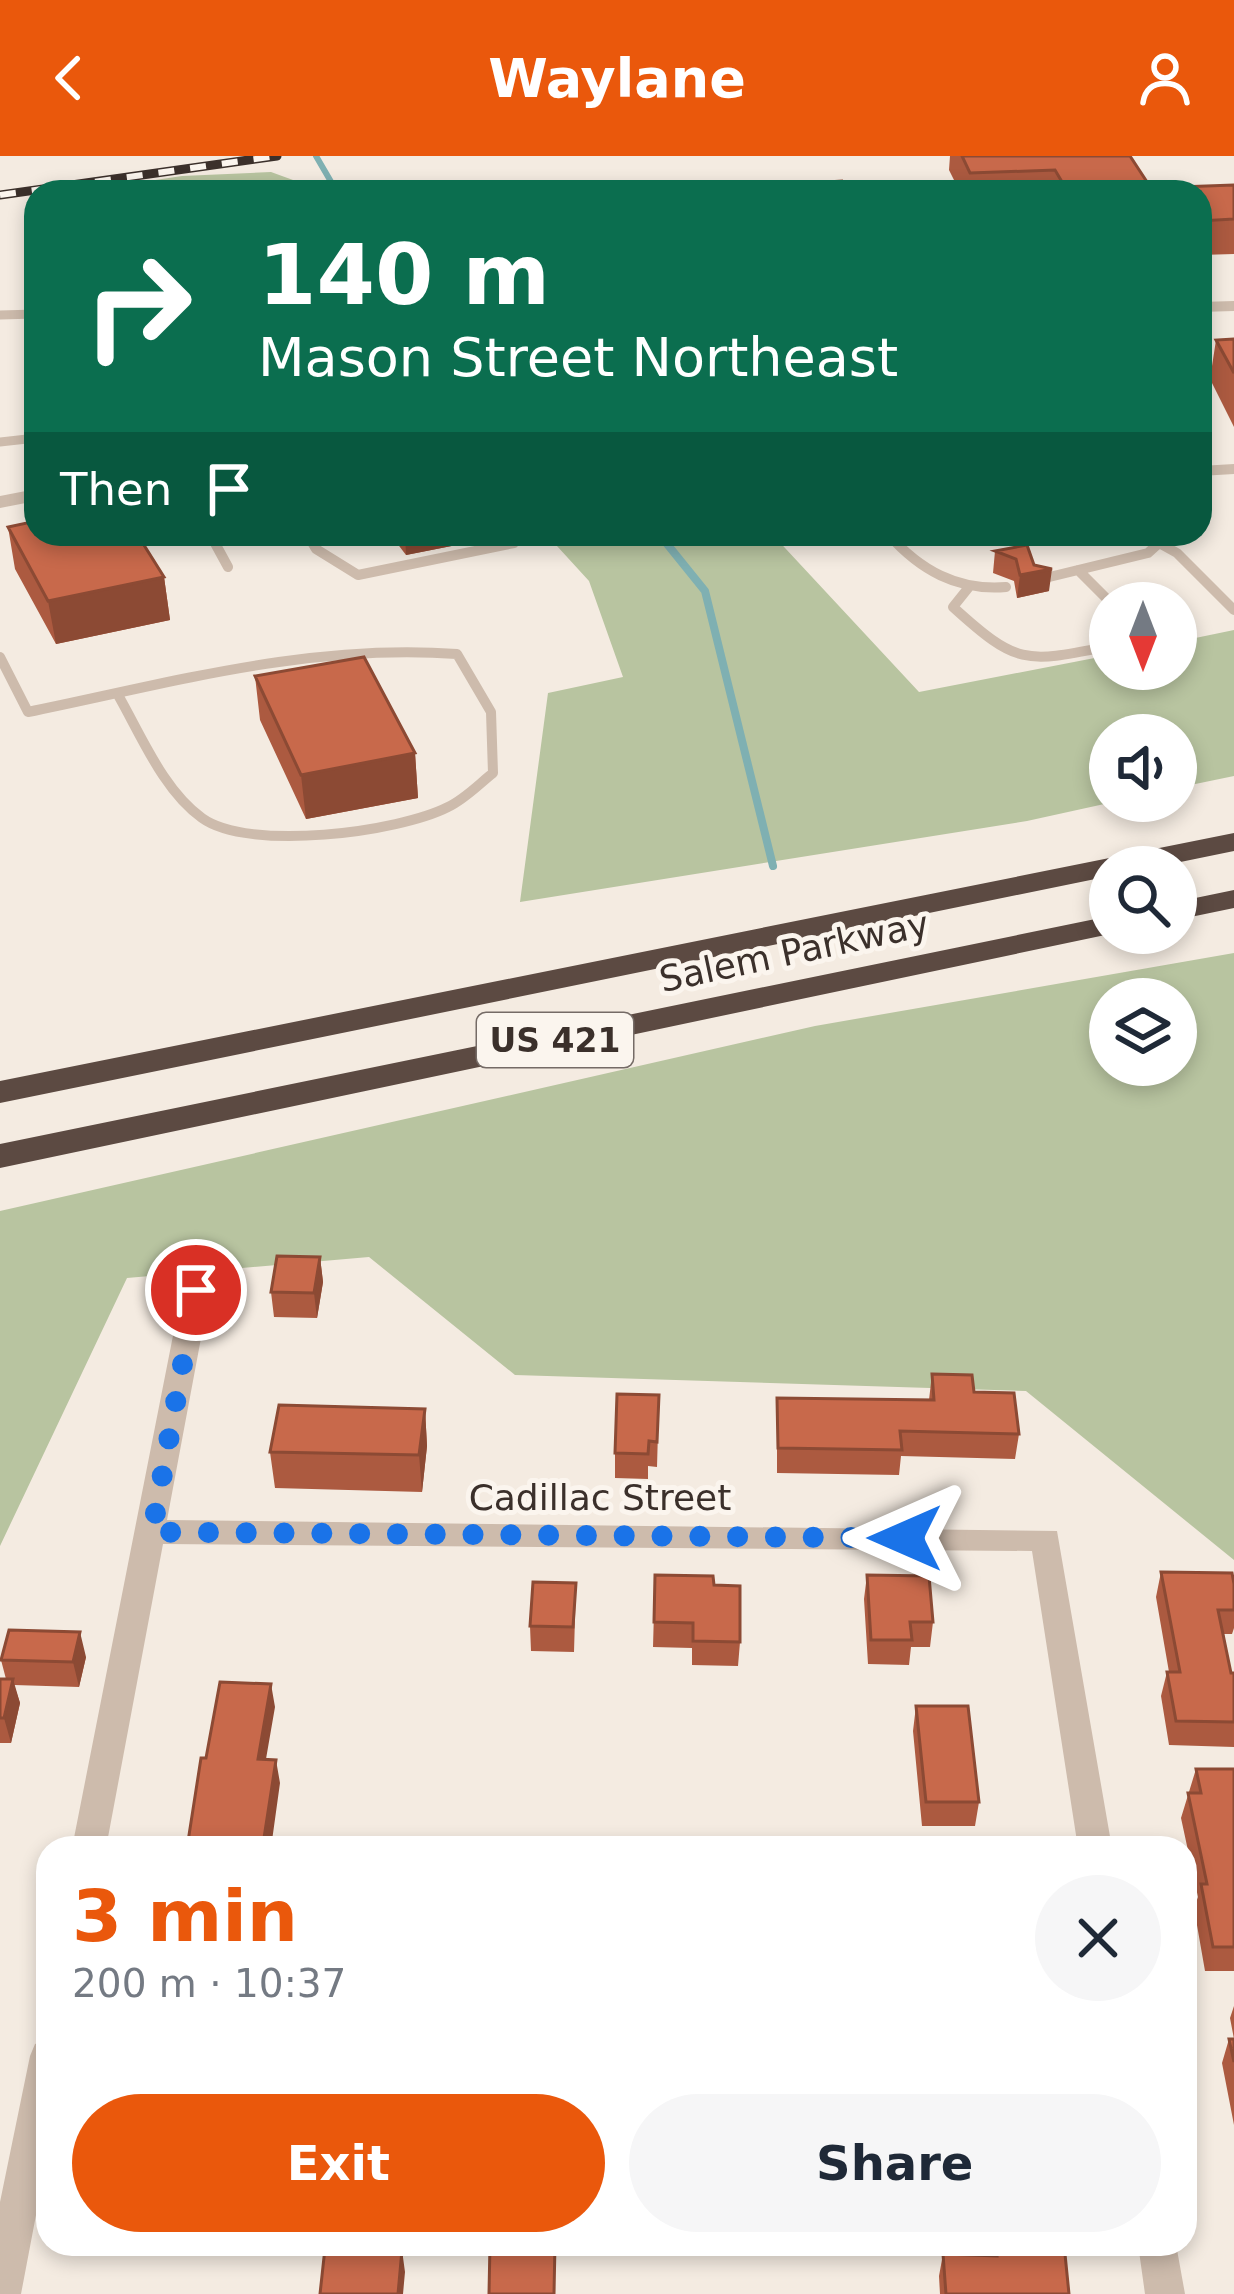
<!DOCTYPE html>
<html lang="en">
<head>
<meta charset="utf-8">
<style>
  :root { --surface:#fff; --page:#f6f6f7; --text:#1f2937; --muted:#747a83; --accent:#ea580c }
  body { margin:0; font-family:"DejaVu Sans",sans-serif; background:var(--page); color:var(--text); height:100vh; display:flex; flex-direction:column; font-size:45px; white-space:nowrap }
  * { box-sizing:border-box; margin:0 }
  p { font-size:39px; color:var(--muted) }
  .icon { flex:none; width:66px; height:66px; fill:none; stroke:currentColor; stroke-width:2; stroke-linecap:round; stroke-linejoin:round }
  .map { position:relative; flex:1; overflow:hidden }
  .side { position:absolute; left:36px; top:1680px; width:1161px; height:420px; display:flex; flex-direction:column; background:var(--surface); border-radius:36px; box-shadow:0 6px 18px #0003 }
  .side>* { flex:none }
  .guide { position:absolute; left:24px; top:24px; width:1188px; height:366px; border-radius:36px; box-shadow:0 6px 18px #0003; background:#0b6e4f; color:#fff; overflow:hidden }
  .needle { width:78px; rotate:180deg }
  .fabs { position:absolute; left:1089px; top:426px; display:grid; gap:24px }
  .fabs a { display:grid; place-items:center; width:108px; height:108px; border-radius:50%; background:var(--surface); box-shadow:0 6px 18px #0003; font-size:60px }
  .pin { position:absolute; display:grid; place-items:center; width:102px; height:102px; color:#fff; margin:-51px; border:6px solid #fff; border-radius:50%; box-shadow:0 3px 12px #0007 }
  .me { position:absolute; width:132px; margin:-66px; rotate:270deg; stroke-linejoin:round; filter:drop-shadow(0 0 9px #0008) }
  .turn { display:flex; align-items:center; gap:42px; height:252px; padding:0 36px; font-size:54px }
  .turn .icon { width:156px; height:156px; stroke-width:2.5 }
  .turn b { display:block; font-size:84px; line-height:102px }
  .then { display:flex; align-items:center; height:114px; padding:0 36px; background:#0003; gap:24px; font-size:45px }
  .round { display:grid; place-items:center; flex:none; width:126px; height:126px; border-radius:63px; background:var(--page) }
  .overview { display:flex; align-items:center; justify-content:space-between; height:204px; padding:0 36px }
  h1 { font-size:72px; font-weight:800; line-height:90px; color:var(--accent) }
  .cta { display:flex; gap:24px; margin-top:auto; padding:24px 36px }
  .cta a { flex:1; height:138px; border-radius:72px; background:var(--accent); color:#fff; font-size:48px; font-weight:800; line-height:138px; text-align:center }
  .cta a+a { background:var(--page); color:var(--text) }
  header { display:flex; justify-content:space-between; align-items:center; height:156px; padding:0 36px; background:var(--accent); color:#fff; font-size:54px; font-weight:800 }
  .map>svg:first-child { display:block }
  .green { fill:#b8c4a0; fill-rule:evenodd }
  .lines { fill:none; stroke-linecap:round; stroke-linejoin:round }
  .stream-far1 { stroke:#7fb0b2; stroke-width:6 }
  .stream { stroke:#7fb0b2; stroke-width:8 }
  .service-far1 { stroke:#cdbbac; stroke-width:9 }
  .service { stroke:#cdbbac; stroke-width:10 }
  .minor { fill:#cdbbac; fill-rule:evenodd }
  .motorway { fill:#5c4a42; fill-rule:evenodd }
  .rail-casing { stroke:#3b302b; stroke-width:9 }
  .rail { stroke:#fbf5ee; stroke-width:6; stroke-dasharray:16; stroke-linecap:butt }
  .wall { fill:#ac5a40 }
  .shaded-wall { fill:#8c4a34 }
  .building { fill:#c8694b; stroke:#8c4a34; stroke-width:3 }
  .route { stroke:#1a73e8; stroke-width:21; stroke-dasharray:0 37.8 }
  .labels { text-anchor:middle; stroke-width:10; stroke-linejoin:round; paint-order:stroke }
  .shield { fill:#fbf5ee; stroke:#756b66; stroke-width:3 }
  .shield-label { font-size:33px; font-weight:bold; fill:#3b302b }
  .street-label { font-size:36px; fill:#3b302b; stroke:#fbf5ee }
</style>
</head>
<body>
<header><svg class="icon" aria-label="back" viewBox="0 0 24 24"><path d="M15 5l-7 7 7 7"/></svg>Waylane<svg class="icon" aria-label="person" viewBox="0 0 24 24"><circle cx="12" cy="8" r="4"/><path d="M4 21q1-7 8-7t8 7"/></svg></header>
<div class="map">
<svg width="1234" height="2138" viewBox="0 0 1234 2138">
  <rect width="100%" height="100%" fill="#f4ebe1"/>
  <!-- green -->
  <path class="green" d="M271 16 326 36H75L182 20Z
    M546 378H772L919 536 1110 499V513H1176V486L1234 474V620L1176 632V579H1110V645H1118L1027 665 520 746 548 537 623 521 589 425Z
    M1234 797V1404L1026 1235 515 1219 369 1101 127 1122 0 1390V1055L815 870ZM1110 843H1176V909H1110Z"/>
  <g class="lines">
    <!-- stream-far1 -->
    <path class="stream-far1" d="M316 0 337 36"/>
    <!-- stream -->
    <path class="stream" d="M659 378 705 435 773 710"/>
    <!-- service-far1 -->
    <path class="service-far1" d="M0 159 36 158
      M0 286 36 282
      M1200 338 1207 314"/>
    <!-- service -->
    <path class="service" d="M210 378 228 411
      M307 378 316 393 358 419 514 387 506 378
      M888 378C920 414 957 435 1006 431
      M1159 387 1177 397 1234 454
      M1078 414 1111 447
      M1037 424 1148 397 1169 378
      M969 431 953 451C1018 510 1025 507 1110 490
      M0 501 28 556C170 527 310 487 457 498L491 556 493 617C479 628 465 643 448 651 399 676 249 696 202 662 163 634 141 579 118 539"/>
    <!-- minor -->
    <path class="minor" d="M1234 145V155L1200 156V146Z
      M1234 308V318L1200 320V310Z
      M36 333V345L0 352V340Z
      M196 1124 210 1134 167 1364 1057 1375 1112 1692H1078L1032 1395 163 1388 106 1692H72L182 1134Z
      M48 1883V1996L21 2138H0V2046L30 1900 35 1888Z
      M1138 2088H1176L1185 2138H1145Z"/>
    <!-- motorway -->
    <path class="motorway" d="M1234 677V695L1156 711H1110V720L0 947V925Z
      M1234 734V752L1176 764V746Z
      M1110 760V777H1116L1110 778 0 1012V988Z"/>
    <!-- rail casing -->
    <g class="rail-casing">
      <path id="rail" d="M0 39 277 0"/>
    </g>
    <!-- rail -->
    <use href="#rail" class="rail"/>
  </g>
  <!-- wall -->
  <path class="wall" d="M950 0H1130L1151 32 1234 29V98L1200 99V36H960L949 14Z
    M1234 183V271L1210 223 1216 184Z
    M8 371 164 421 170 464 56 488 15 413Z
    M390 378H497V381L406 399Z
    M995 395 1034 409 1049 435 1017 442 1014 425 993 417Z
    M255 520 415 597 418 642 306 663 260 564Z
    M320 1101 323 1126 317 1162 274 1161 271 1136Z
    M932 1218 974 1236 1019 1278 1015 1303 901 1300 899 1319 777 1317V1242L929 1244Z
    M659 1239 657 1311 648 1310V1323L615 1322V1297Z
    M425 1253 427 1290 422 1336 275 1332 270 1296Z
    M1161 1416 1234 1428V1472L1232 1478H1224L1231 1517H1234V1591L1169 1589 1161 1540 1167 1516H1169L1156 1441Z
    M655 1419 714 1429 740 1486 738 1510 692 1509V1492L653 1491Z
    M867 1419 933 1466 930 1491H911L909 1509 868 1508 864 1443Z
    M576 1427 574 1496 531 1495 530 1470Z
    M86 1501 79 1531 14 1529 20 1547 11 1587H0V1523H6L1 1504Z
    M916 1550 979 1646 975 1670H922L913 1575Z
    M1196 1613H1234V1815H1205L1194 1752 1198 1741 1181 1662Z
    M1234 1850V1969L1222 1907 1229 1883H1234L1230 1862Z
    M990 2088H1064L1069 2138H940L939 2120 943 2098 990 2100Z"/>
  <!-- shaded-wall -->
  <path class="shaded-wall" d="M405 378H497V381L406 399Z
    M1052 413 1049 435 1017 442 1020 419Z
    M164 421 170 464 56 488 48 445Z
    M415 597 418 642 306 663 301 619Z
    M320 1101 323 1126 317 1162 314 1137Z
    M425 1253 427 1290 422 1336 419 1299Z
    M80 1476 86 1501 79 1531 73 1506Z
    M13 1523 20 1547 11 1587 4 1562Z
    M271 1528 275 1551 262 1626 258 1603Z
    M276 1604 280 1627 271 1692H265L264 1682Z
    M402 2094 405 2116 403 2138H398Z"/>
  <!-- building -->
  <path class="building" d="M962 0H1130L1151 32 1234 29V63L1200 65V36H1068L1055 14 970 17Z
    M842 25 849 36H665Z
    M1234 183V217L1216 184Z
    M36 365V378H137L164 421 48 445 8 371Z
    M1027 389 1034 409 1052 413 1020 419 1016 403 995 395Z
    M364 501 415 597 301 619 255 520Z
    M277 1100 320 1101 314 1137 271 1136Z
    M932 1218 972 1219 974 1236 1014 1237 1019 1278 900 1275 902 1294 778 1292 777 1242 934 1244Z
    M617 1238 659 1239 657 1286 649 1285 648 1298 615 1297Z
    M279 1249 425 1253 419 1299 270 1296Z
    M1161 1416 1232 1417 1234 1428V1454H1218L1231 1517H1234V1566L1176 1565 1167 1516H1180Z
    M655 1419 713 1420 714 1429 740 1430V1486L693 1485V1467L654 1466Z
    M867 1419 929 1420 933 1466H910L912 1484H871Z
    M533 1426 576 1427 573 1471 530 1470Z
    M9 1474 80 1476 73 1506 1 1504Z
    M0 1523H13L4 1562H0Z
    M220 1526 271 1528 258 1603 276 1604 264 1682H269L268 1692H187L201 1602H206Z
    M916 1550H968L979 1646H926Z
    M1196 1613H1234V1791H1213L1201 1728H1207L1188 1637H1201Z
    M1229 1883H1234V1906Z
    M490 2088H555L554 2138H489Z
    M996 2088H1064L1069 2138H946L943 2098 997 2100Z
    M325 2092 402 2094 398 2138H320Z"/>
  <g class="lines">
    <!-- route -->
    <path class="route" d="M196 1134 152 1376 905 1382"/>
  </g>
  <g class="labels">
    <!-- shield labels -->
    <rect class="shield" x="477" y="857" width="156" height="54" rx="9"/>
    <g class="shield-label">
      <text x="555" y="896">US 421</text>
    </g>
    <!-- street labels -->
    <g class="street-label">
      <text transform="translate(794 795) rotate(-12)" y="13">Salem Parkway</text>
      <text x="600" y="1354">Cadillac Street</text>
    </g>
  </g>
</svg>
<div class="fabs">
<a><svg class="needle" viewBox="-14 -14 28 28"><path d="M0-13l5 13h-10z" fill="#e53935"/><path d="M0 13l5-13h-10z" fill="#747a83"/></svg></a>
<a><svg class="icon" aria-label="sound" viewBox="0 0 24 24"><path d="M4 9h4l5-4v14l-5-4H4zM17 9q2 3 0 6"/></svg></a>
<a><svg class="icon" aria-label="search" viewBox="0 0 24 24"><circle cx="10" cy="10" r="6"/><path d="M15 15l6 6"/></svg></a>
<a><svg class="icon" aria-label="layers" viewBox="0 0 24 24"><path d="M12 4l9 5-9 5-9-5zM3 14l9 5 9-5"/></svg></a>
</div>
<div class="pin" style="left:196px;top:1134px;background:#d93025"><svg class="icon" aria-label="arrive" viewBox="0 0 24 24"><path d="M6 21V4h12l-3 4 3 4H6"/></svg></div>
<svg class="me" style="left:905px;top:1382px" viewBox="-20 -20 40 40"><path d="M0-17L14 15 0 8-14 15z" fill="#1a73e8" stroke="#fff" stroke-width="4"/></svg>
<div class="guide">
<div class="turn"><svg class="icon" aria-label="right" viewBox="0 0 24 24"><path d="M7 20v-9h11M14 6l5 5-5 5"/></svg><div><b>140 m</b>Mason Street Northeast</div></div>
<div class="then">Then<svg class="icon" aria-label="arrive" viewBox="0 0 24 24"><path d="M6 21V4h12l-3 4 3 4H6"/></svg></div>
</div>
<section class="side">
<div class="overview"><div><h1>3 min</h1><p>200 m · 10:37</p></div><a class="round"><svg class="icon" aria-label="close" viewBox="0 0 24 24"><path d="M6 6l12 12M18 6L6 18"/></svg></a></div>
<div class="cta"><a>Exit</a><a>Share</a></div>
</section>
</div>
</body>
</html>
